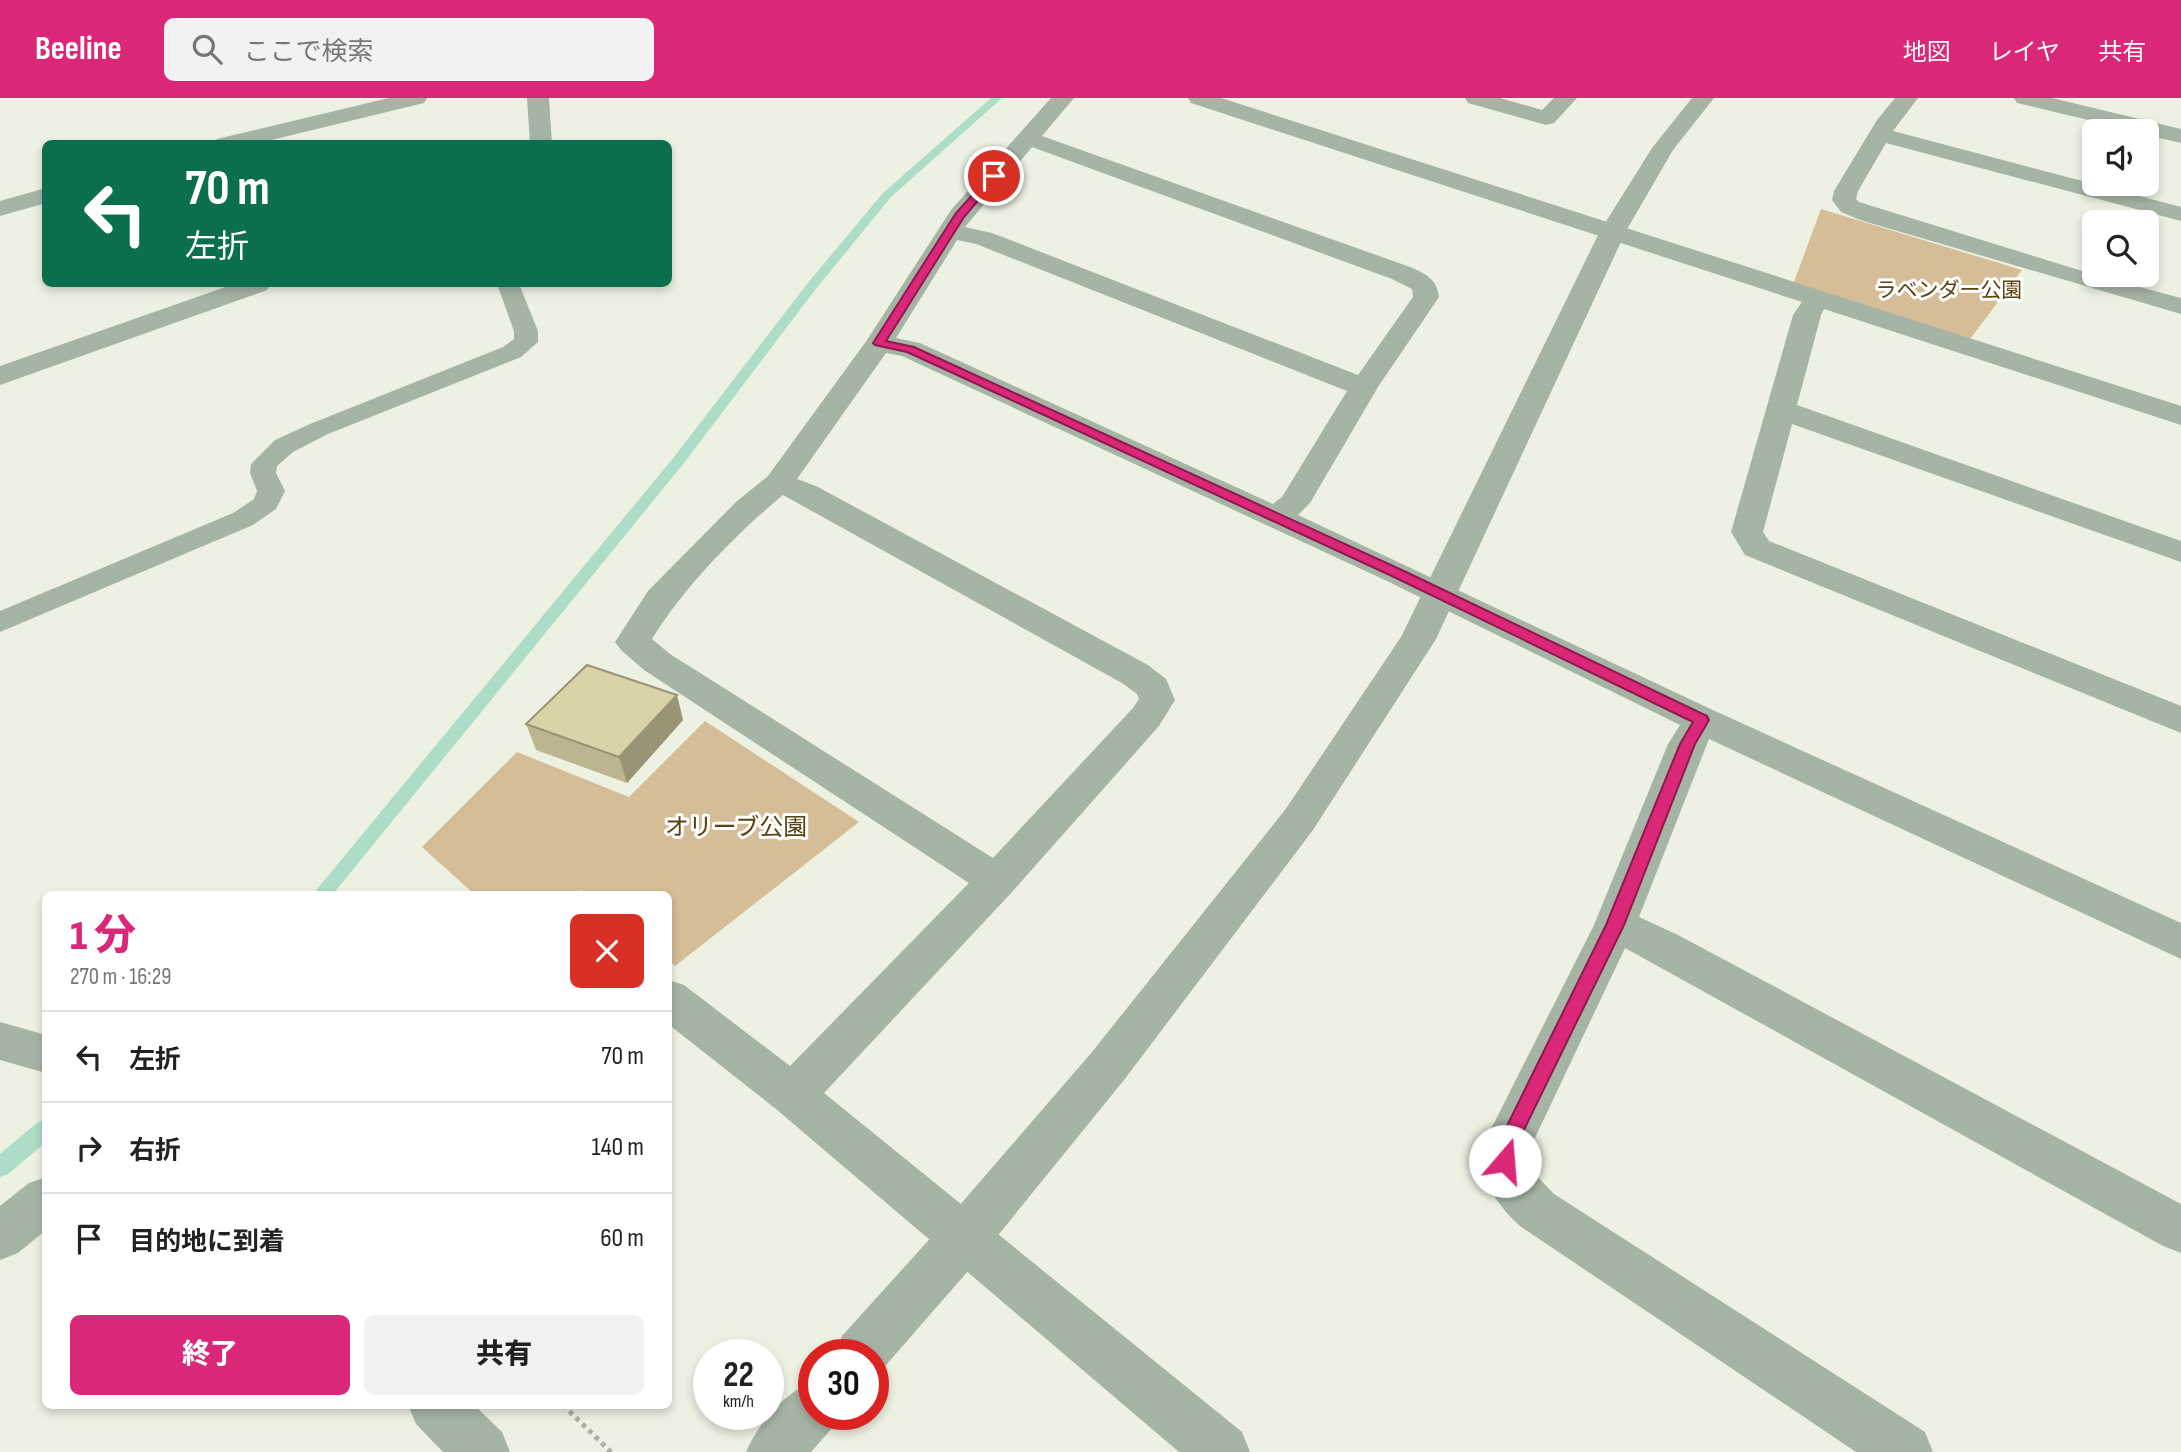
<!DOCTYPE html>
<html lang="ja">
<head>
<meta charset="utf-8">
<style>
  :root { --surface:#fff; --page:#f2f2f2; --text:#222; --muted:#767676; --line:#e0e0e0; --accent:#db2777 }
  body { margin:0; font-family:"Sofia Sans Condensed","Noto Sans JP",sans-serif; background:var(--page); color:var(--text); height:100vh; display:flex; flex-direction:column; font-size:26px; white-space:nowrap }
  * { box-sizing:border-box; margin:0 }
  p { font-size:23px; color:var(--muted) }
  .icon { flex:none; width:38px; height:38px; fill:none; stroke:currentColor; stroke-width:2; stroke-linecap:round; stroke-linejoin:round }
  .map { position:relative; flex:1; overflow:hidden }
  .sheet { position:absolute; left:42px; top:793px; width:630px; height:518px; display:flex; flex-direction:column; background:var(--surface); border-radius:10px; box-shadow:0 4px 10px #0003 }
  .sheet>* { flex:none }
  .top-card { position:absolute; left:42px; top:42px; width:630px; height:147px; border-radius:10px; box-shadow:0 4px 10px #0003; background:#0b6e4f; color:#fff; overflow:hidden }
  .fabs { position:absolute; left:2082px; top:21px; display:grid; gap:14px }
  .fabs a { display:grid; place-items:center; width:77px; height:77px; border-radius:10px; background:var(--surface); box-shadow:0 4px 10px #0003; font-size:35px }
  .speed { position:absolute; left:693px; top:1241px; display:flex; gap:14px; font-size:35px; font-weight:700; text-align:center }
  .speed>* { display:grid; place-content:center; width:91px; height:91px; border-radius:50%; background:var(--surface); box-shadow:0 4px 10px #0003; line-height:1 }
  .speed small { font-size:18px; font-weight:400 }
  .speed .limit { border:10px solid #d22; background:#fff; color:#111 }
  .pin { position:absolute; display:grid; place-items:center; width:60px; height:60px; color:#fff; margin:-30px; border:4px solid #fff; border-radius:50%; box-shadow:0 2px 7px #0007 }
  .me { position:absolute; width:77px; margin:-38px; rotate:18deg; stroke-linejoin:round; filter:drop-shadow(0 0 5px #0008) }
  .turn { display:flex; align-items:center; gap:24px; height:147px; padding:0 28px; font-size:32px }
  .turn .icon { width:91px; height:91px; stroke-width:2.5 }
  .turn b { display:block; font-size:49px; line-height:60px }
  .round { display:grid; place-items:center; flex:none; width:74px; height:74px; border-radius:10px; background:var(--page) }
  .summary { display:flex; align-items:center; justify-content:space-between; height:119px; padding:0 28px }
  h1 { font-size:42px; font-weight:800; line-height:52px; color:var(--accent) }
  .cta { display:flex; gap:14px; margin-top:auto; padding:14px 28px }
  .cta a { flex:1; height:80px; border-radius:10px; background:var(--accent); color:#fff; font-size:28px; font-weight:800; line-height:80px; text-align:center }
  .cta a+a { background:var(--page); color:var(--text) }
  ul { padding:0; list-style:none }
  li { display:flex; align-items:center; gap:21px; height:91px; padding:0 28px; border-top:2px solid var(--line) }
  li div { flex:1 }
  li b { display:block; font-size:26px }
  li em { font-style:normal }
  header { display:flex; align-items:center; gap:42px; box-sizing:border-box; height:98px; padding:0 35px; background:var(--accent); color:#fff }
  header strong { font-size:33px }
  nav { display:flex; gap:38px; margin-inline-start:auto; font-size:24px }
  .search { width:490px; height:63px; background:var(--page); display:flex; align-items:center; gap:18px; box-sizing:border-box; padding:0 24px; border-radius:10px; color:var(--muted); font-size:26px }
  .map>svg:first-child { display:block }
  .green { fill:#d4bd97 }
  .lines { fill:none; stroke-linecap:round; stroke-linejoin:round }
  .stream { fill:#adddc6; fill-rule:evenodd }
  .path { stroke:#adb1a5; stroke-width:5; stroke-dasharray:4.5 4.5; stroke-linecap:butt }
  .service { fill:#a6b4a5; fill-rule:evenodd }
  .minor { fill:#a6b4a5; fill-rule:evenodd }
  .tertiary { fill:#a6b4a5; fill-rule:evenodd }
  .wall { fill:#bbb690 }
  .shaded-wall { fill:#989475 }
  .building { fill:#d9d4a7; stroke:#989475; stroke-width:2 }
  .route { fill:#db2777; stroke:#8e194d; stroke-width:2 }
  .labels { text-anchor:middle; stroke-width:6; stroke-linejoin:round; paint-order:stroke }
  .far-park-label { font-size:21px; fill:#5b4212; stroke:#fff }
  .park-label { font-size:24px; fill:#5b4212; stroke:#fff }
</style>
</head>
<body>
<header>
<strong>Beeline</strong>
<div class="search"><svg class="icon" aria-label="search" viewBox="0 0 24 24"><circle cx="10" cy="10" r="6"/><path d="M15 15l6 6"/></svg>ここで検索</div>
<nav><a>地図</a><a>レイヤ</a><a>共有</a></nav>
</header>
<div class="map">
<svg width="2181" height="1354" viewBox="0 0 2181 1354">
  <rect width="100%" height="100%" fill="#ecf1e2"/>
  <!-- green -->
  <path class="green" d="M1821 111 2022 172 1970 241 1794 184Z
    M705 623 859 724 675 868 669 862 668 796H587L581 792 575 796H474L422 749 517 654 629 699Z"/>
  <g class="lines">
    <!-- stream -->
    <path class="stream" d="M991 0H1002L891 99 815 192 684 365 333 796H313L674 359 807 186 883 95Z
      M46 1022V1044L8 1076 0 1079V1056L38 1024Z"/>
    <!-- path -->
    <path class="path" d="M563 1307 611 1354"/>
    <!-- service -->
    <path class="service" d="M497 186H519L538 233V244L521 259 328 336 293 354 277 368 276 375 285 393 276 411 253 427 0 534V513L233 415 254 401 257 393 250 375 251 366 275 342 310 326 503 249 514 241V233Z"/>
    <!-- minor -->
    <path class="minor" d="M389 0H427L424 5 255 46H214L217 41Z
      M527 0H549L552 46H530Z
      M1051 0H1074L1042 38 1410 169C1426 176 1437 181 1439 199L1378 289 1310 405 1298 417 1715 613 2181 825V861L1709 641 1639 819 1678 837 2181 1106V1155L2163 1148 1625 850 1533 1044 1532 1073 1554 1096 1925 1334 1933 1354H1856L1520 1128C1494 1104 1478 1079 1485 1043L1594 827 1668 646 1680 627 1387 483 902 258 886 255 797 381 816 388 1148 567 1166 581 1175 602 1159 628 1012 794 824 995 1242 1334 1250 1354H1179L776 1011 668 926V882L684 887 790 968 969 785 644 572 621 552 615 544 648 493 736 404 768 378 867 242 951 112ZM1032 49 1392 181 1412 191 1413 199 1358 277 992 135 965 129ZM957 142 976 146 1347 293 1282 399 1273 406 920 245 896 240ZM783 397 1122 585 1137 596 1139 601 1133 610 993 760 670 556 652 541C686 487 734 438 783 397Z
      M1188 0H1221L2181 308V327L1824 211 1821 217 1797 307 2181 443V464L1792 326 1763 434 1769 443 2181 608V635L1745 457 1731 434 1793 217 1802 204 1191 5Z
      M1465 0H1500L1542 12 1554 0H1577L1554 25 1546 27 1468 5Z
      M1895 0H1918L1893 33 2181 109V123L1886 45 1858 93 1856 101 1859 104 2095 177 2181 200V216L1860 122 1841 114 1832 102 1834 93 1877 22Z
      M2014 0H2052L2181 31V45L2147 37V33H2134L2017 5Z
      M46 90V105L0 118V103Z
      M234 186H271L267 192 0 287V268Z
      M0 924 46 937V975L0 962Z
      M46 1079V1132L18 1155 0 1162V1108L29 1085Z
      M408 1307H474L502 1334 510 1354H443L416 1326Z"/>
    <!-- tertiary -->
    <path class="tertiary" d="M1692 0H1714L1673 52 1626 133 1436 541 1313 732 1124 982 982 1157 880 1274 873 1277V1256H835L842 1238 946 1123 1092 954 1285 712 1401 539 1600 133 1652 50Z
      M814 1283V1316H839L833 1329 811 1354H746C759 1324 784 1295 814 1283Z"/>
  </g>
  <!-- wall -->
  <path class="wall" d="M683 622 627 685 536 652 526 626Z"/>
  <!-- shaded-wall -->
  <path class="shaded-wall" d="M677 597 683 622 627 685 619 659Z"/>
  <!-- building -->
  <path class="building" d="M587 567 677 597 619 659 526 626Z"/>
  <!-- route -->
  <path class="route" d="M991 76 999 78 964 119 886 243 914 249 1404 473 1707 618 1709 622 1695 646 1624 827 1518 1044 1512 1069 1505 1072 1498 1069 1495 1063 1499 1044 1606 827 1680 646 1693 624 1394 479 955 276 907 254 875 247 873 245 956 115Z"/>
  <g class="labels">
    <!-- far-park labels -->
    <g class="far-park-label">
      <text x="1949" y="199">ラベンダー公園</text>
    </g>
    <!-- park labels -->
    <g class="park-label">
      <text x="736" y="737">オリーブ公園</text>
    </g>
  </g>
</svg>
<div class="fabs">
<a><svg class="icon" aria-label="sound" viewBox="0 0 24 24"><path d="M4 9h4l5-4v14l-5-4H4zM17 9q2 3 0 6"/></svg></a>
<a><svg class="icon" aria-label="search" viewBox="0 0 24 24"><circle cx="10" cy="10" r="6"/><path d="M15 15l6 6"/></svg></a>
</div>
<div class="speed"><div>22<small>km/h</small></div><div class="limit">30</div></div>
<div class="pin" style="left:994px;top:78px;background:#d93025"><svg class="icon" aria-label="arrive" viewBox="0 0 24 24"><path d="M6 21V4h12l-3 4 3 4H6"/></svg></div>
<svg class="me" style="left:1505px;top:1063px" viewBox="-20 -20 40 40"><circle r="19" fill="#fff"/><path d="M0-13L10 11 0 6-10 11z" fill="#db2777"/></svg>
<div class="top-card">
<div class="turn"><svg class="icon" aria-label="left" viewBox="0 0 24 24"><path d="M17 20v-9H6M10 6l-5 5 5 5"/></svg><div><b>70 m</b>左折</div></div>
</div>
<section class="sheet">
<div class="summary"><div><h1>1 分</h1><p>270 m · 16:29</p></div><a class="round" style="background:#d93025;color:#fff"><svg class="icon" aria-label="close" viewBox="0 0 24 24"><path d="M6 6l12 12M18 6L6 18"/></svg></a></div>
<ul>
<li><svg class="icon" aria-label="left" viewBox="0 0 24 24"><path d="M17 20v-9H6M10 6l-5 5 5 5"/></svg><div><b>左折</b></div><em>70 m</em></li>
<li><svg class="icon" aria-label="right" viewBox="0 0 24 24"><path d="M7 20v-9h11M14 6l5 5-5 5"/></svg><div><b>右折</b></div><em>140 m</em></li>
<li><svg class="icon" aria-label="arrive" viewBox="0 0 24 24"><path d="M6 21V4h12l-3 4 3 4H6"/></svg><div><b>目的地に到着</b></div><em>60 m</em></li>
</ul>
<div class="cta"><a>終了</a><a>共有</a></div>
</section>
</div>
</body>
</html>
